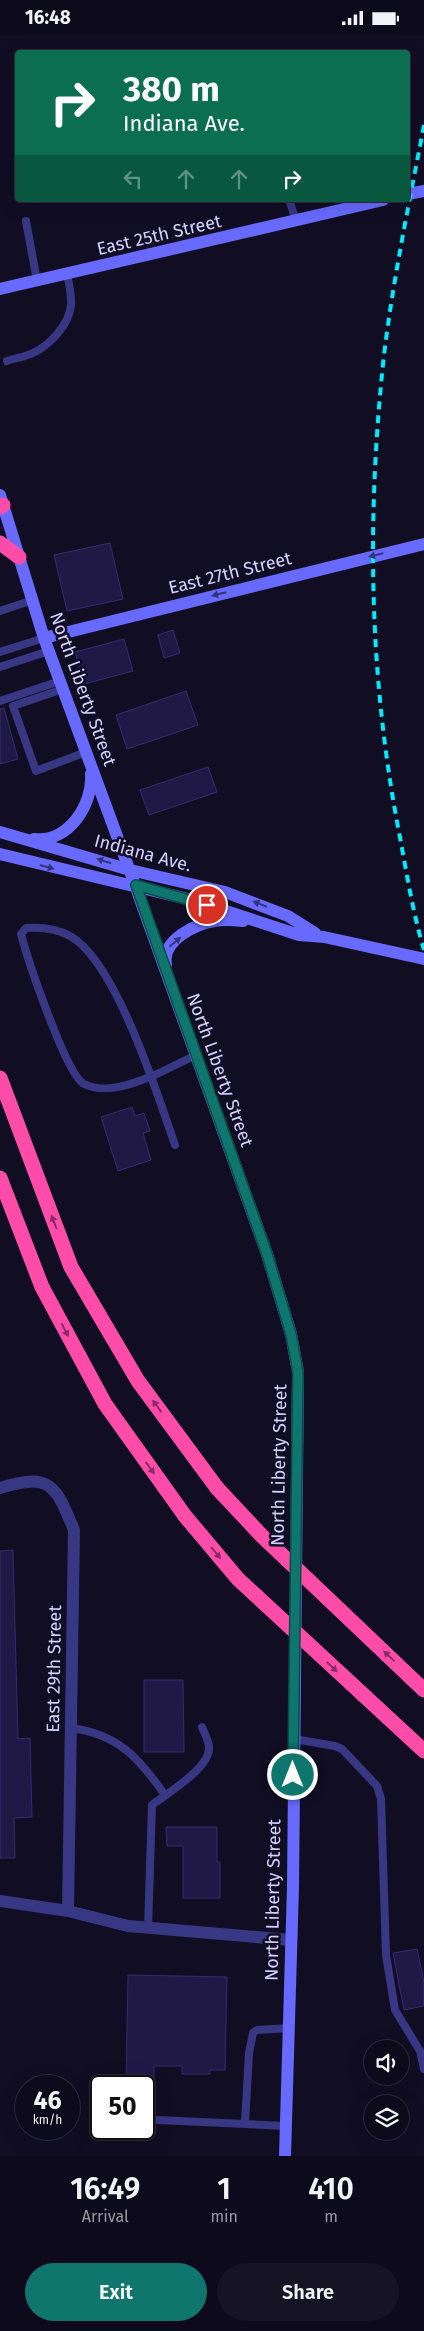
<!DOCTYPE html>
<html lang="en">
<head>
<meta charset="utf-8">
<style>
  :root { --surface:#0d0a1b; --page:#161324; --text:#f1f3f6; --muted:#9a9aa3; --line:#2d2b3a; --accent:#0f766e }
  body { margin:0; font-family:"Fira Sans",sans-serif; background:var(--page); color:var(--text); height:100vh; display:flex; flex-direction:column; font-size:19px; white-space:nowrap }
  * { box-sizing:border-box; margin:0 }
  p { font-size:16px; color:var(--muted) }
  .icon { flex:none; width:28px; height:28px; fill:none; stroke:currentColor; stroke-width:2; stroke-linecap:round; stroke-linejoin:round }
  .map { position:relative; height:2121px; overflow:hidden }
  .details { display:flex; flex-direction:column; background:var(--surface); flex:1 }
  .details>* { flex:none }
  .guide { position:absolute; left:15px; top:15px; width:395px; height:152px; border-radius:5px; box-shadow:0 5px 20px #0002,0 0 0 1px var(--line); background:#0b6e4f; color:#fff; overflow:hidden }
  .controls { position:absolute; left:364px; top:2005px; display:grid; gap:10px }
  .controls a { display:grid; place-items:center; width:45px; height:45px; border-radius:50%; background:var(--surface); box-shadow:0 5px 20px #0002,0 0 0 1px var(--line); font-size:25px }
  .speed { position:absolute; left:15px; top:2040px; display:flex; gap:10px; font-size:25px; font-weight:700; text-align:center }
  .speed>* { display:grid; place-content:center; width:65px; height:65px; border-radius:50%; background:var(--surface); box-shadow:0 5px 20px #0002,0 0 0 1px var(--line); line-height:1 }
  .speed small { font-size:12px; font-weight:400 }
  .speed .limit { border:2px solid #111; border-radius:8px; background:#fff; color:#111 }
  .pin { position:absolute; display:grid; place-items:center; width:42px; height:42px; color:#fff; margin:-21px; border:2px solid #fff; border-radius:50%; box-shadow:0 1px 5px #0007 }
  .me { position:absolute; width:55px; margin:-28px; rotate:0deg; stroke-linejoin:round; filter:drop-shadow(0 0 4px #0008) }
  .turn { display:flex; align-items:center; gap:18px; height:105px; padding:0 25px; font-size:22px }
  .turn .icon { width:65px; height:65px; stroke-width:2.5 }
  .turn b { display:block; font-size:35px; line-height:42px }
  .lanes { display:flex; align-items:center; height:48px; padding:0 25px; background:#0003; justify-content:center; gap:25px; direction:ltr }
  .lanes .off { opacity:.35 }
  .eta { display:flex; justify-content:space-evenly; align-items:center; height:85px; text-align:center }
  .eta b { font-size:30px; font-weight:600; line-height:35px }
  .cta { display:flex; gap:10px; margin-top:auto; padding:10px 25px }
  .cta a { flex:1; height:58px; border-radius:30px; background:var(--accent); color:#fff; font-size:20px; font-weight:600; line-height:58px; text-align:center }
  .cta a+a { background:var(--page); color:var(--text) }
  .status { display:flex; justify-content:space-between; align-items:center; height:35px; padding:0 25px; background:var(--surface); direction:ltr }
  .status svg { height:14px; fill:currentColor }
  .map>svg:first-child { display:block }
  .building { fill:#201946; stroke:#362b72 }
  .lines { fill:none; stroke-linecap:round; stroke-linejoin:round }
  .lane { stroke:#373784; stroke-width:8 }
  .street { stroke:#373784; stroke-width:12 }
  .secondary { stroke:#686aff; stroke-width:12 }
  .highway { stroke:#ff4ca9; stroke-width:15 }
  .rail { stroke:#00ecfc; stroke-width:4; stroke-dasharray:8 6; stroke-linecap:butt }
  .highway-bridge { stroke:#ff4ca9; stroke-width:15 }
  .oneway { fill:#34337c }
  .oneway2 { fill:#882d66 }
  .route-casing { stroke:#0a4d48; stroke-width:12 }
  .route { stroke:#0f766e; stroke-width:9 }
  .labels { text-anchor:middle; stroke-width:5; stroke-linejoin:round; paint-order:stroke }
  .street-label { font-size:18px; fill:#d4d1ff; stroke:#110e24 }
</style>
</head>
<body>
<div class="status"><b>16:48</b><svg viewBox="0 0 49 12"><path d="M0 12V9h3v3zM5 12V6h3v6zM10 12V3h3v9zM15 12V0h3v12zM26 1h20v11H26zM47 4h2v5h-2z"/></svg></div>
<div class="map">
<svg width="424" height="2121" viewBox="0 0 424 2121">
  <rect width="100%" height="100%" fill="#110e24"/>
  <!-- building -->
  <path class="building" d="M110 508 123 564 67 576 54 520Z
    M173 595 180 618 164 623 158 600Z
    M124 604 133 636 84 649 75 617Z
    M186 656 198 690 127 714 116 680Z
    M4 673 18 724 0 729V674Z
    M208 732 217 757 149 780 140 755Z
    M132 1072 135 1081 144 1078 150 1096 143 1098 151 1125 118 1136 101 1082Z
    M13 1515 18 1704 30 1703 32 1782 14 1783 15 1823H0V1516Z
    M144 1645H183L184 1717H144Z
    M166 1792H217V1827H220V1863H183V1811H167Z
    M417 1914 424 1947V1971L404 1975 393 1918Z
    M128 1940 227 1942 225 2035H210V2039H182V2031H154V2051H126Z"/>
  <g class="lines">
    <!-- lane -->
    <path class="lane" d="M289 165 296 185
      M26 186 37 246
      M7 326C15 323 25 322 33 318 50 310 69 290 71 270 72 260 69 249 67 239
      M0 576 33 565
      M0 617 44 603
      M0 632 49 616
      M63 654 13 671 36 736 86 717
      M0 666 60 646
      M175 1110C158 1061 116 926 70 901 56 893 42 892 26 893L21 899C27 922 66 1040 84 1049 107 1060 135 1048 157 1039L196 1020
      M71 1693C118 1699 139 1723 165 1760
      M294 1704 335 1711 342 1714 377 1751 381 1764 386 1920 395 1975 420 2016 424 2034
      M148 1893 152 1770C168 1758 208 1734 209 1714 210 1707 204 1698 202 1692
      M158 2085 286 2091
      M245 2088 249 2018 253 1998 257 1995 288 1993"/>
    <!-- street -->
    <path class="street" d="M0 1453C51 1437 56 1451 74 1495L68 1876
      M0 1866 68 1876 128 1891 290 1905"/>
    <!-- secondary -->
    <path class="secondary" d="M408 159 424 156
      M0 254 383 165
      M0 460 44 603 135 850 267 1219 291 1299 298 1337 293 1852 285 2121
      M44 603 424 509
      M0 797 130 835 225 857 288 881 315 898
      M34 804C69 808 93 769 91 739
      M0 819 192 865 299 900 324 902 424 924
      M166 929C161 906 196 888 215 886 224 884 234 885 243 886"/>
    <!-- highway -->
    <path class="highway" d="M0 472 3 470
      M0 508 19 522
      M0 1043 71 1232 138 1346 217 1453
      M0 1143 42 1252 105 1369 185 1481"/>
    <!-- rail -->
    <path class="rail" d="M424 90C409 169 392 249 383 329 367 485 369 638 398 792 406 833 412 875 424 915"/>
    <!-- highway-bridge -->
    <path class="highway-bridge" d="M217 1453 261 1500 424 1655
      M185 1481 238 1544 424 1716"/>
  </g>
  <!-- one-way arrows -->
  <defs><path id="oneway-solid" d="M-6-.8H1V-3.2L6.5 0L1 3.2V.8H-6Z" transform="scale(1.25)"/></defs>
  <g class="oneway">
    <use href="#oneway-solid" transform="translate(376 520) rotate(167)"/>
    <use href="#oneway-solid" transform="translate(219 559) rotate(166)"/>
    <use href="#oneway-solid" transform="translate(104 826) rotate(-162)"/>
    <use href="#oneway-solid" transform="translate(47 832) rotate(15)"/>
    <use href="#oneway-solid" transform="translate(260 869) rotate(-158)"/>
    <use href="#oneway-solid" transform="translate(175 907) rotate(-40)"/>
  </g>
  <g class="oneway2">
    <use href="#oneway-solid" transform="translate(54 1187) rotate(-111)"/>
    <use href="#oneway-solid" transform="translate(65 1295) rotate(62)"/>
    <use href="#oneway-solid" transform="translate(157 1371) rotate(-126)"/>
    <use href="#oneway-solid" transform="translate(150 1433) rotate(54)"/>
    <use href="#oneway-solid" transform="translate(216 1518) rotate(50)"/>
    <use href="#oneway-solid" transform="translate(389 1621) rotate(-137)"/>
    <use href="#oneway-solid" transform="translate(332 1632) rotate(43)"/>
  </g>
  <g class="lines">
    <!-- route casing -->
    <g class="route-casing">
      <path id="route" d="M207 870 136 850 267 1219 291 1299 298 1337 293 1740"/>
    </g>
    <!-- route -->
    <use href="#route" class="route"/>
  </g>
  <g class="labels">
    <!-- street labels -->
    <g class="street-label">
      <text transform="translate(159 200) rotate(-13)" y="6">East 25th Street</text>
      <text transform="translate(230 538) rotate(-14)" y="6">East 27th Street</text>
      <text transform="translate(83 654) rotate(70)" y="6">North Liberty Street</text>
      <text transform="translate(143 818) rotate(15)" y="6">Indiana Ave.</text>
      <text transform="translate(220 1035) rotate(70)" y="6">North Liberty Street</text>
      <text transform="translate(279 1430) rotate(-89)" y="6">North Liberty Street</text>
      <text transform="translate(54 1634) rotate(-89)" y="6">East 29th Street</text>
      <text transform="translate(273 1865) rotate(-89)" y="6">North Liberty Street</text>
    </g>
  </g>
</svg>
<div class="controls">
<a><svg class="icon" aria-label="sound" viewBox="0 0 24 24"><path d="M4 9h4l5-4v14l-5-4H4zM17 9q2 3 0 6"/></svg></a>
<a><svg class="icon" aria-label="layers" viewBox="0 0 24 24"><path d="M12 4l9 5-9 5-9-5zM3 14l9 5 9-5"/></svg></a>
</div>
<div class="speed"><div>46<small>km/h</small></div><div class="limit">50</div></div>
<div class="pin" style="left:207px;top:870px;background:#d93025"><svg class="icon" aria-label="arrive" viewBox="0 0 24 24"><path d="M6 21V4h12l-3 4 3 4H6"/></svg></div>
<svg class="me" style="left:293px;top:1740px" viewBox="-20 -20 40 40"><circle r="17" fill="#0f766e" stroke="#fff" stroke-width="3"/><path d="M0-11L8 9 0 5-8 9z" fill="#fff"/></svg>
<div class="guide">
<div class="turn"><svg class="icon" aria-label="right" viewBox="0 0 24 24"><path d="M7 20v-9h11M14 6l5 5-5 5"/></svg><div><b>380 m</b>Indiana Ave.</div></div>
<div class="lanes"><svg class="icon off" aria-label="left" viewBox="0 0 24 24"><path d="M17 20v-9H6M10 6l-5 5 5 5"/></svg><svg class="icon off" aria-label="ahead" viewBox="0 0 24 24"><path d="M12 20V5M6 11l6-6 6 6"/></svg><svg class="icon off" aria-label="ahead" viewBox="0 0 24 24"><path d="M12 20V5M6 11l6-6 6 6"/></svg><svg class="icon" aria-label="right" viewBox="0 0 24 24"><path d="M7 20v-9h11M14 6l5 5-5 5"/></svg></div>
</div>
</div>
<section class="details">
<div class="eta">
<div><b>16:49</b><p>Arrival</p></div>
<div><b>1</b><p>min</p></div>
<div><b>410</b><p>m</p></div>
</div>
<div class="cta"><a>Exit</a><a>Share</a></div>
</section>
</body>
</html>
